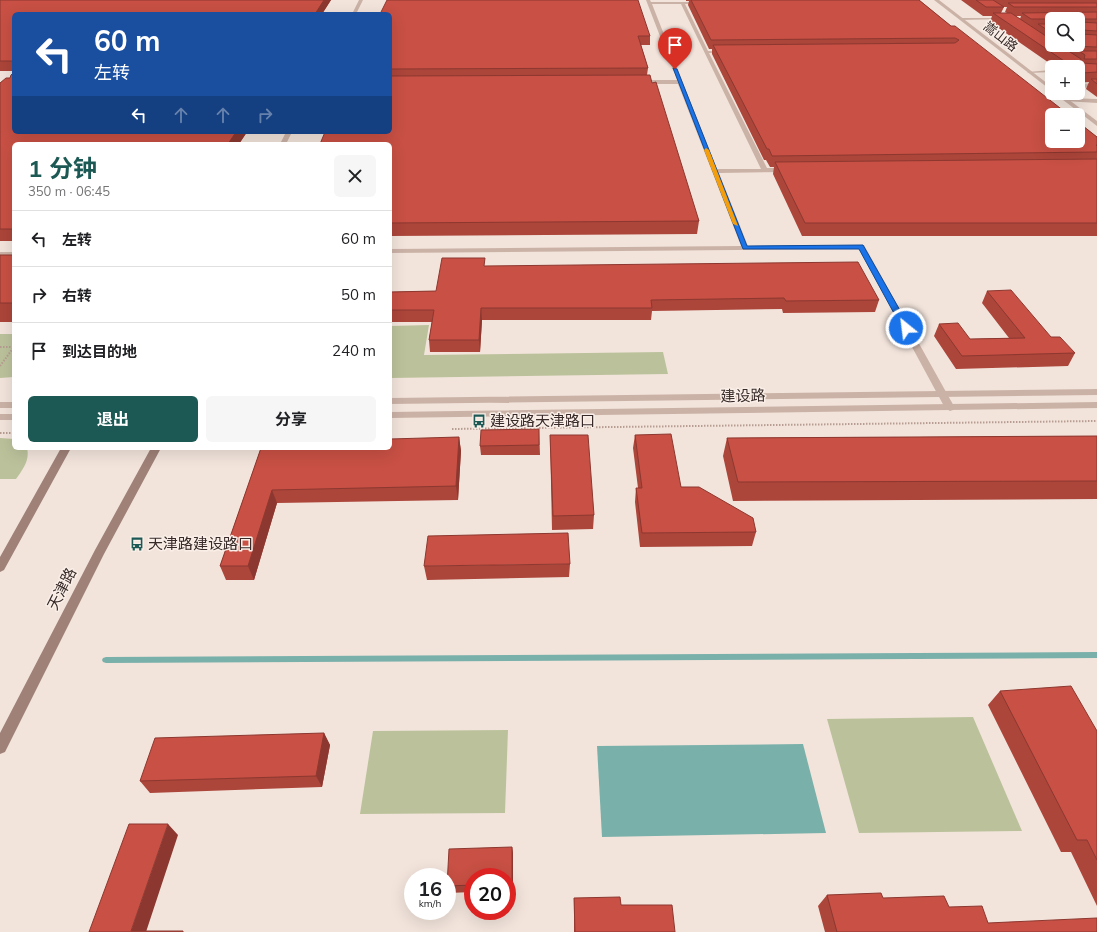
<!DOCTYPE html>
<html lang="zh">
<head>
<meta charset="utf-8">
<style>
  :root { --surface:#fff; --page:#f6f6f6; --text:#202124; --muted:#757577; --line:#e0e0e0; --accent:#1c5954 }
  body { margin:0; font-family:Mulish,"Noto Sans SC",sans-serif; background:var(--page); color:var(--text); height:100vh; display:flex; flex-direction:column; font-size:15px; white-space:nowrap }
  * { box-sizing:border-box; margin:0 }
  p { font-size:13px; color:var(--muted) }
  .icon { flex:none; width:22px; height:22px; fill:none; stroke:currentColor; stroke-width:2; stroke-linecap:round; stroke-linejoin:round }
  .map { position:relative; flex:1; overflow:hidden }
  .panel { position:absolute; left:12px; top:142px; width:380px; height:308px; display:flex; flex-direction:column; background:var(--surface); border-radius:6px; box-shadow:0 4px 16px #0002 }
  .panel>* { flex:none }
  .hud { position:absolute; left:12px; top:12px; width:380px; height:122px; border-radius:6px; box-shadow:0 4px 16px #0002; background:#1a4fa0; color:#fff; overflow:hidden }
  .controls { position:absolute; left:1045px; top:12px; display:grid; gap:8px }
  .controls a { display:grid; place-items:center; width:40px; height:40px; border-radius:6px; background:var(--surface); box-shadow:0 4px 16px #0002; font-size:20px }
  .speed { position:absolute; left:404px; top:868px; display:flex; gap:8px; font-size:20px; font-weight:700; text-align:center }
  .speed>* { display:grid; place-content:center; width:52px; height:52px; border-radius:50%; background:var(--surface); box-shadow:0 4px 16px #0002; line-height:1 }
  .speed small { font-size:10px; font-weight:400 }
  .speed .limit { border:6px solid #d22; background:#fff; color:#111 }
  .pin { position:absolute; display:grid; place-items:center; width:34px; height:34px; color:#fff; margin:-41px -17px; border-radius:50% 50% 50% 0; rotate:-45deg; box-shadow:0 0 4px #0007 }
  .pin .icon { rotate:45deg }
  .me { position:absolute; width:44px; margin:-22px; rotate:331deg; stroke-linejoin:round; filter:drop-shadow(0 0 3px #0008) }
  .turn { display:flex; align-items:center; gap:14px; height:84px; padding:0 16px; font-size:18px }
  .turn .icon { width:52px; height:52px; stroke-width:2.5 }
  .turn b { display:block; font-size:28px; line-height:34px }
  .lanes { display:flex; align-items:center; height:38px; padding:0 16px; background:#0003; justify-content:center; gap:20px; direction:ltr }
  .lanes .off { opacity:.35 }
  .round { display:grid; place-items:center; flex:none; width:42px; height:42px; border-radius:6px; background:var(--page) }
  .headline { display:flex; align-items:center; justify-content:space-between; height:68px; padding:0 16px }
  h1 { font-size:24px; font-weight:700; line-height:30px; color:var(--accent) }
  .primary-button { display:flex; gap:8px; margin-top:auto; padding:8px 16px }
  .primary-button a { flex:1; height:46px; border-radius:6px; background:var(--accent); color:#fff; font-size:16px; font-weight:700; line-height:46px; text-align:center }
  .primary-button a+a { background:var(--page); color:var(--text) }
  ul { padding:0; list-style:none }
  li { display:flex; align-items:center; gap:12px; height:56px; padding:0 16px; border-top:1px solid var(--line) }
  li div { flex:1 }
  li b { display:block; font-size:15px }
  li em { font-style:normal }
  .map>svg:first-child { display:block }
  .green { fill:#bbc29b }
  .water { fill:#7ab0aa }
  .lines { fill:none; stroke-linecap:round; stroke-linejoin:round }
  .stream { fill:#7ab0aa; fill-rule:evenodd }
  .path { stroke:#b79c91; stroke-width:2; stroke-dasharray:1.5 1.5; stroke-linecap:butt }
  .service { fill:#cbb2a7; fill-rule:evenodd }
  .minor { fill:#cbb2a7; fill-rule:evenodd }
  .tertiary { fill:#cbb2a7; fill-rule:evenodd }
  .secondary { fill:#9f8178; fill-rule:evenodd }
  .wall { fill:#ac453a; fill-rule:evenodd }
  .shaded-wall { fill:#8c3830 }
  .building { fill:#c85044; stroke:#8c3830 }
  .route { fill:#1a73e8; stroke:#114b97 }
  .slow { fill:#f59e0b }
  .labels { text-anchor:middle; stroke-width:3; stroke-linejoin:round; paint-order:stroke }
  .far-street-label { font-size:13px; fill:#372a28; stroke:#faefe8 }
  .street-label { font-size:15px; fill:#372a28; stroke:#faefe8 }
  .poi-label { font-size:15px; fill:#372a28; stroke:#faefe8; text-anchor:start }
</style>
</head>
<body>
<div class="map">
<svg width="1097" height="932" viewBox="0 0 1097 932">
  <rect width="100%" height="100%" fill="#f2e4db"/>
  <!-- green -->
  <path class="green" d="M429 325 424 355 663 352 668 374 390 378V326Z
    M0 334H14V377L0 378Z
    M0 438 14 439V448H27C30 460 23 469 16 479H0Z
    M973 717 1022 831 859 833 827 719Z
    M508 730 505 813 360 814 373 731Z"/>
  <!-- water -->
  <path class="water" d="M803 744 826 833 602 837 597 746Z"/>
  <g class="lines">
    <!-- stream -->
    <path class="stream" d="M1097 652V658L106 663 103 662 102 660 103 658 106 657Z"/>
    <!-- path -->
    <path class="path" d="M0 347H14
      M0 366 14 347
      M452 429 1097 421
      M0 433H14"/>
    <!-- service -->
    <path class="service" d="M359 0H363L356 14H352Z
      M646 0H650L651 2H702L701 4H685L708 51 728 52 709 53 767 168H787L790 170 787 172 719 173 748 246 864 245 955 408 953 410 950 411 945 408 859 249 390 253V249L741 246 678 84H638L635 82 638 80H677ZM652 4H681L761 169H717Z
      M960 18H1005L1007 19 961 20Z
      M1052 70V72L1029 73 1027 72Z
      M1097 83V87L1078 88V84Z
      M1067 98 1097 99V103L1065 101V99Z
      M286 132H292L286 144H280Z
      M0 252H14V256H0Z"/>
    <!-- minor -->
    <path class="minor" d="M934 0H939L1052 87V91Z
      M1054 93H1060L1097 121V126Z"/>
    <!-- tertiary -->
    <path class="tertiary" d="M1097 389V395L390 404V398Z
      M0 402H14V408H0Z
      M1097 402V408L390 418V412Z
      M0 414H14V420H0Z"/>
    <!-- secondary -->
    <path class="secondary" d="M61 448H71L4 570 0 572V557Z
      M151 448H161L104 554 5 752 0 754V733L95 550Z"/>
  </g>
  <!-- wall -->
  <path class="wall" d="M0 0H331L322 14H14V71H0Z
    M686 0H919L951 26 1097 137V236H802L773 174 774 167H770L766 160H764L712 54V49H709L688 5 689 1H686Z
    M961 0H1097V97L1086 89 1089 82 1078 83V67H1055L990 22 992 16H983ZM1003 7H1007L1005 12 1007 13H1001L1004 7ZM1015 16H1021L1020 19ZM1052 19H1078V45H1052Z
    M390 14 650 36V45H641L648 68 647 75 699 221 697 234 390 236Z
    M10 78 14 132H247L239 144H14V241H0V83Z
    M0 255H14V322H0Z
    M486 266 879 300 875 312 783 313 782 309 652 311 651 320H482L480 352H430L429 340 432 322H390V292L436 291Z
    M987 291 1051 337 1075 353 1068 366 956 369 934 336 939 324 970 339 1009 338 982 303Z
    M539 429 540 455H481L480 446Z
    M550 435 594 515 593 529 552 530Z
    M635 435 681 487 756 532 752 546 640 547 635 502 636 488H638L633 448Z
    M1097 436V499L733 501 723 456 727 438Z
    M459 437 461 451 458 500 277 503 254 580H226L220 566 261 448Z
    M570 564 569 577 427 580 424 566Z
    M1000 691 1097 731V906L1071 852H1061L988 705Z
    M324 733 330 745 322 787 150 793 140 781Z
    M512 847 513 854V891H507V877H473V892L448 893 447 888V879Z
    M827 895 883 898 949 907 988 923 1097 932H825L818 906Z
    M574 898 621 905 675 932H574Z"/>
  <!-- shaded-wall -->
  <path class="shaded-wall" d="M324 0H331L322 14H315Z
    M236 132H247L239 144H228Z
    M481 308 482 320 480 352 479 340Z
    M459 437 461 451 458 500 456 486Z
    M272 490 277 503 254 580 248 566Z
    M324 733 330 745 322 787 316 776Z
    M168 824 178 835 146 932 131 931Z
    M512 847 513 854V891L512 884Z"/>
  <!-- building -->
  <path class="building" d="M0 0H324L315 14H14V61H0Z
    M387 0H638L650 36H638L648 68 390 69V14H380Z
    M691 0H919L951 26H955L1069 115H1052V141H1078V122L1097 137V145H1096L1097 146V152L772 156 769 149H767L713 45 955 43 959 40 955 38 711 40Z
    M976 0H993L1004 7H986Z
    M1008 3H1097V7H1014Z
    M1097 12V19H1082L1080 22 1097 23V31L1082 30 1081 34 1097 35V47L1071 46 1069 45H1078V19H1031L1022 13Z
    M993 13H1011L1052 40V45H1059L1081 59V63L1097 64V72L1082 73 1078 70V67H1073Z
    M1038 24H1052V33Z
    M1079 51H1097V59H1084L1085 55Z
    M14 72V132H236L228 144H14V229H0V83L6 78H10L11 75Z
    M650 75 652 83 656 82 699 221 390 223V144H320L325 132H390V76Z
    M1091 79H1097V84Z
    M1097 159V223H805L775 162Z
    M0 255H14V303H0Z
    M442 258H485L484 266 858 262 879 300 786 301 784 298 651 300 652 308H481L479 340H429L434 310H390V292L436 291Z
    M1011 290 1051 337H1060L1075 353 962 356 939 324 958 323 970 339 1025 338 987 291Z
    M539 429V445L480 446 481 430Z
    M671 434 681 487H699L753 518 756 532 642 533 636 488H642L635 435Z
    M550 435H588L594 515 553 516Z
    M1097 436V481L738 482 727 438Z
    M459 437 456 486 272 490 248 566H220L261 448H390V439Z
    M568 533 570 564 424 566 428 536Z
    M1071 686 1097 731V860L1087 840H1077L1000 691Z
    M324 733 316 776 140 781 155 738Z
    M129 824H168L131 931H183V932H89Z
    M512 847V884H507V877H473V885L447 886 449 849Z
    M881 893 883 898 944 896 949 907 982 906 988 923 1097 918V932H837L827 895Z
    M620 897 621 905H672L675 932H575L574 898Z"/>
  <!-- route -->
  <path class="route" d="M673 68 677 69 747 246 863 245 910 328 909 329 902 328 859 249H743Z"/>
  <!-- slow -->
  <path class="slow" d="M706 148 709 150 738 226 733 224 704 150Z"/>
  <!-- icons -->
  <defs>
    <g id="bus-bare" transform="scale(1.08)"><path d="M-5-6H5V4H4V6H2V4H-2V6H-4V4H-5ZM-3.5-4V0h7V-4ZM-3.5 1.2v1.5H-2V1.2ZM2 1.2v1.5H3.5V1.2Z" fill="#1c5954" stroke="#faefe8" stroke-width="2.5" paint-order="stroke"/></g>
  </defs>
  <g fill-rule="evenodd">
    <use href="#bus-bare" x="479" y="421"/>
    <use href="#bus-bare" x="137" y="544"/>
  </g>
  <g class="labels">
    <!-- far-street labels -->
    <g class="far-street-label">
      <text transform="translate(1001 36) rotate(38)" y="5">嵩山路</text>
    </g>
    <!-- street labels -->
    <g class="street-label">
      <text transform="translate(743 396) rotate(-1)" y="5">建设路</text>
      <text transform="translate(62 589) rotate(-63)" y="5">天津路</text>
    </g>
    <!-- poi labels -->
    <g class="poi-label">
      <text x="490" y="426">建设路天津路口</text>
      <text x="148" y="549">天津路建设路口</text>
    </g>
  </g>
</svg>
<div class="controls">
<a><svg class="icon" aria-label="search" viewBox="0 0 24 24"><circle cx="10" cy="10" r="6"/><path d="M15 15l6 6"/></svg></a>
<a>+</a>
<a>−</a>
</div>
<div class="speed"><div>16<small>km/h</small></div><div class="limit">20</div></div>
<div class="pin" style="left:675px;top:69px;background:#d93025"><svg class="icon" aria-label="arrive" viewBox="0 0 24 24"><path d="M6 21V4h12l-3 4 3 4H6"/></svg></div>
<svg class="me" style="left:906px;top:328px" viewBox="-20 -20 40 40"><circle r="17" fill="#1a73e8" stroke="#fff" stroke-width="3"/><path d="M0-11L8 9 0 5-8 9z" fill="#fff"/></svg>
<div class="hud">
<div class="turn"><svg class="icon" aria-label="left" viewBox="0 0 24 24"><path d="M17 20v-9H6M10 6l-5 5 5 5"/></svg><div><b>60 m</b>左转</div></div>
<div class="lanes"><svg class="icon" aria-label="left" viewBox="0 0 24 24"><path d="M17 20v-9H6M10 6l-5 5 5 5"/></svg><svg class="icon off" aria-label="ahead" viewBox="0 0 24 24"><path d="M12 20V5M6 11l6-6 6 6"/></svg><svg class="icon off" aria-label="ahead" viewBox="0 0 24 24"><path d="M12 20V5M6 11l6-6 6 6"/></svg><svg class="icon off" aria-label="right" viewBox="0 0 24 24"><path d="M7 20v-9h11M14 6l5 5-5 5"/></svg></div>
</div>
<section class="panel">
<div class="headline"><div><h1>1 分钟</h1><p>350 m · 06:45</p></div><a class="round"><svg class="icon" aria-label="close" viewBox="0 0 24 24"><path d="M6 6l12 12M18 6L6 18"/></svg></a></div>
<ul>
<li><svg class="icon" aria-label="left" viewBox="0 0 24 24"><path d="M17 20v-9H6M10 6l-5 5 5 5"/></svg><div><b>左转</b></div><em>60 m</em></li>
<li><svg class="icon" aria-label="right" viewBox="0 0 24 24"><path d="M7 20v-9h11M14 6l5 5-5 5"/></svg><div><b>右转</b></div><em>50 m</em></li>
<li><svg class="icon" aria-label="arrive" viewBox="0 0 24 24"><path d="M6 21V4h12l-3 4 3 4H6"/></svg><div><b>到达目的地</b></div><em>240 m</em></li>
</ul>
<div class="primary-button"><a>退出</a><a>分享</a></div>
</section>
</div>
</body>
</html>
